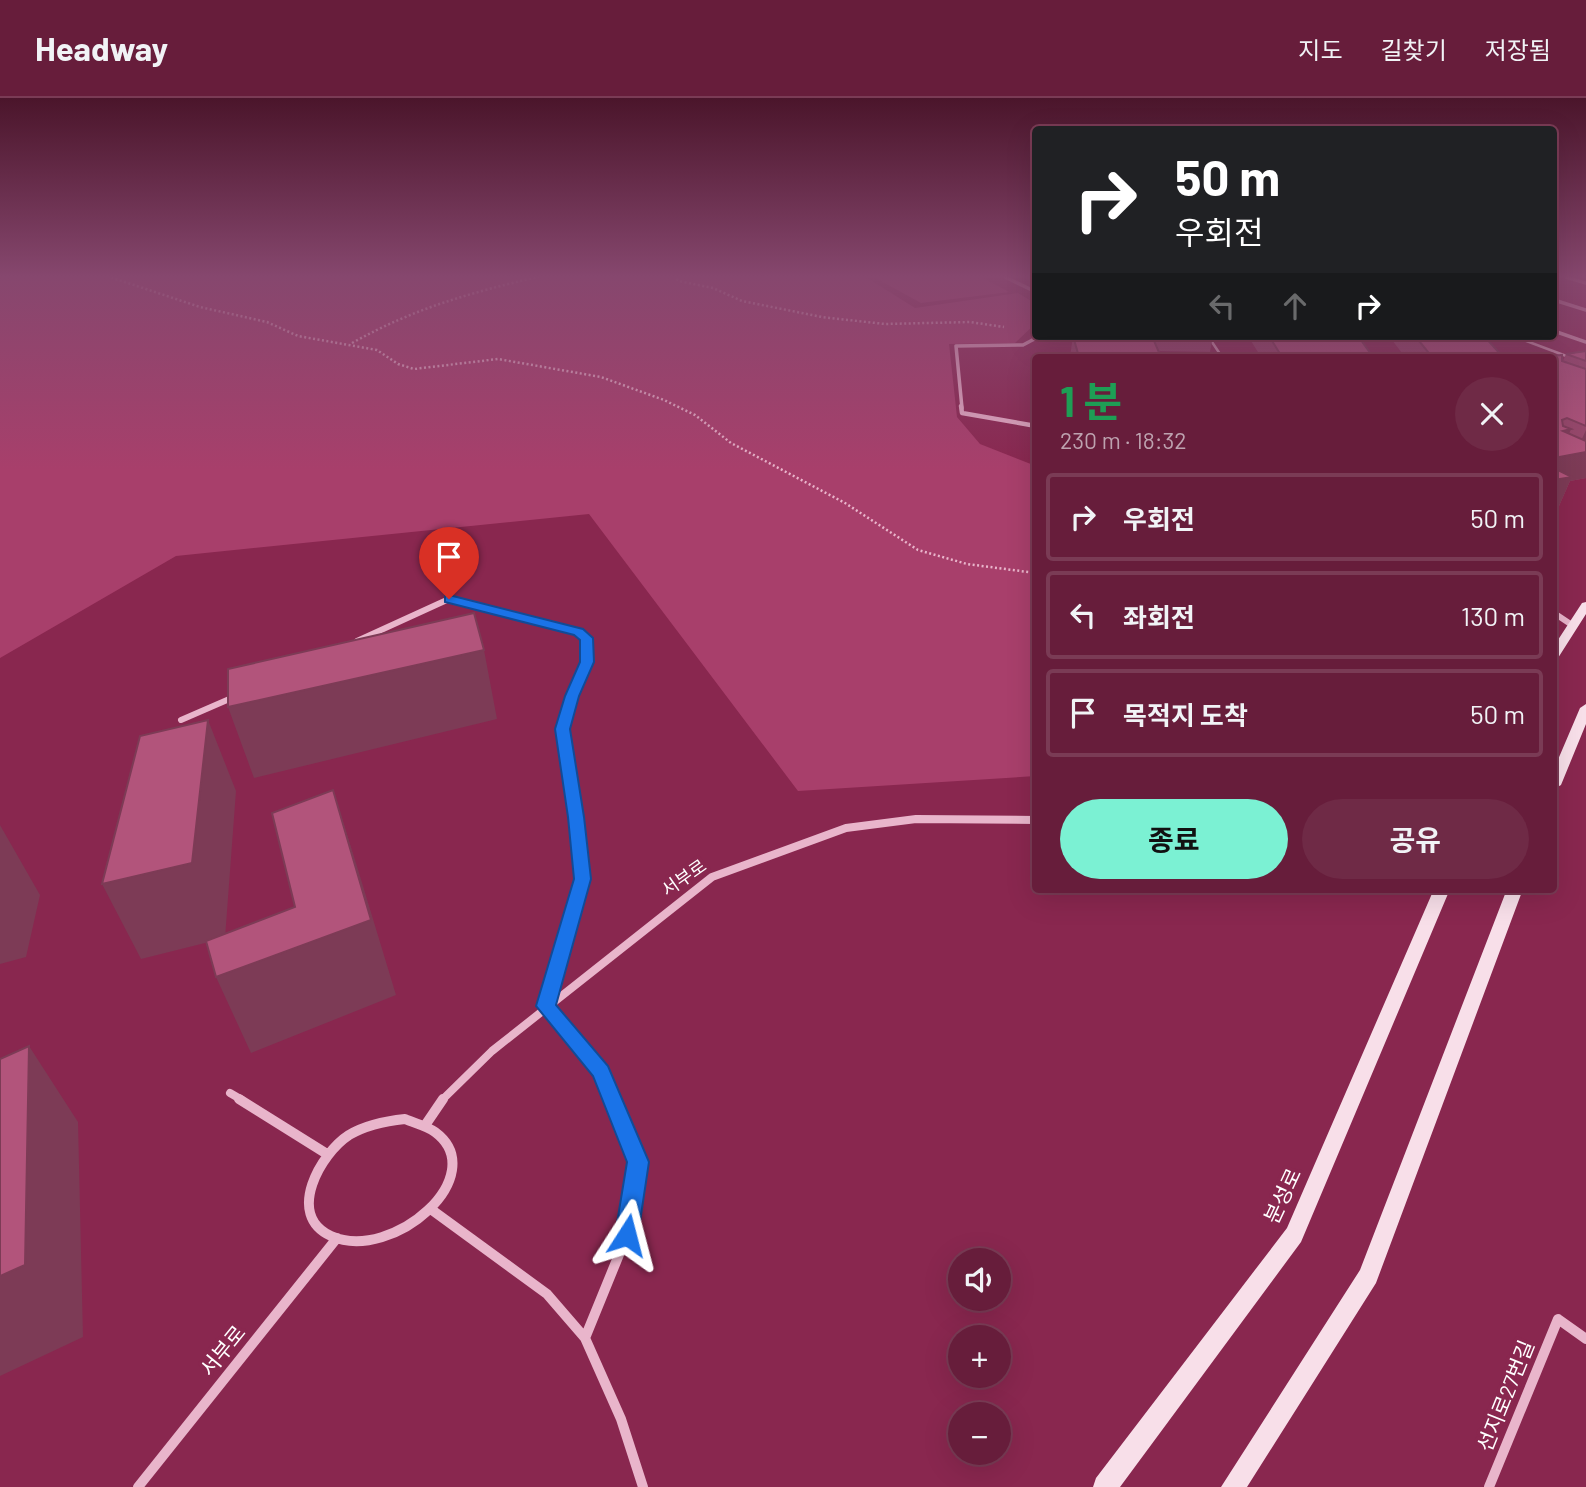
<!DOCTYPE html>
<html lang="ko">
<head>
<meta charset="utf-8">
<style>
  :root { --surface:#671d3b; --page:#6f2a46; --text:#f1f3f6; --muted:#bda2af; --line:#7a3b55; --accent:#7bf1d3 }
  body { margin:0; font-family:Barlow,"Noto Sans KR",sans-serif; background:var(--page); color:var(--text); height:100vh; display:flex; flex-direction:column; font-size:26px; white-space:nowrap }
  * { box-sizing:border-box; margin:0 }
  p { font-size:23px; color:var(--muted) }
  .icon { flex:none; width:38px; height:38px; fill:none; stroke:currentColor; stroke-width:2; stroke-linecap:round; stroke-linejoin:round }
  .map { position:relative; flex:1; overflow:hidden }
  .sheet { position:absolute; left:1032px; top:256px; width:525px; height:539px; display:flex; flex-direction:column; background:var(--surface); border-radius:7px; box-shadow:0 7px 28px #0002,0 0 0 2px var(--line) }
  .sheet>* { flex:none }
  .top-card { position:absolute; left:1032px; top:28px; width:525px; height:214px; border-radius:7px; box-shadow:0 7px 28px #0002,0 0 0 2px var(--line); background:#202124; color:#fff; overflow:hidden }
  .buttons { position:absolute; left:948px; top:1150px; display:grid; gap:14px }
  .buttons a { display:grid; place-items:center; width:63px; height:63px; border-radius:50%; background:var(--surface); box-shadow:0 7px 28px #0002,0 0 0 2px var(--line); font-size:35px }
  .pin { position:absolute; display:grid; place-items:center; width:60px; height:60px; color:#fff; margin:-72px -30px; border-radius:50% 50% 50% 0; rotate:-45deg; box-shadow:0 0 7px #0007 }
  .pin .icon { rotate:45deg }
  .me { position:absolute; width:77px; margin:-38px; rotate:9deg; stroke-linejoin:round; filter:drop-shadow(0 0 5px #0008) }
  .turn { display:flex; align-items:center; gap:24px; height:147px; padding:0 28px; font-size:32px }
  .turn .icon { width:91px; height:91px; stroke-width:2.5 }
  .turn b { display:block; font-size:49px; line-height:60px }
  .lanes { display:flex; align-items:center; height:66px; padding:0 28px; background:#0003; justify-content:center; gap:35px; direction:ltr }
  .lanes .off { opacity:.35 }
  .round { display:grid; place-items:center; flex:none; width:74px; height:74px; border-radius:37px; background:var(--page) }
  .head { display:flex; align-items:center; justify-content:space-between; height:119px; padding:0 28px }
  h1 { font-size:42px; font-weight:700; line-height:52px; color:#1e9e55 }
  .primary-button { display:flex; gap:14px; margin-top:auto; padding:14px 28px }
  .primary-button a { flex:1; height:80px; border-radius:42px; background:var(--accent); color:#111; font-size:28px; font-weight:700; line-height:80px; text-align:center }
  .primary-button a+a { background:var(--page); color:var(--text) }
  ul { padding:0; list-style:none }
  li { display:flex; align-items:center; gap:21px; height:88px; margin:0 14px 10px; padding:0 14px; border:4px solid var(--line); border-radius:7px }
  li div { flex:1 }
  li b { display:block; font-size:26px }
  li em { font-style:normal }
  header { display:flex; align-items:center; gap:42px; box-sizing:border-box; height:98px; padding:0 35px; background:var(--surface); border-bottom:2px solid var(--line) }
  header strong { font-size:33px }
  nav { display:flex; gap:38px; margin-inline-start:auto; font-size:24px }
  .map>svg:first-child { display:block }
  .green { fill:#a83f6b }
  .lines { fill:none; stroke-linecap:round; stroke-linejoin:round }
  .path { stroke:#e9b5cb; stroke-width:2.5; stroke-dasharray:2 2.5; stroke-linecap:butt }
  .service { stroke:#e9b5cb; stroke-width:2.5 }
  .minor-far4 { stroke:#e9b5cb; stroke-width:3.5 }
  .minor-far3 { stroke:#e9b5cb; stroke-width:4.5 }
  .minor-far2 { stroke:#e9b5cb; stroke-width:6 }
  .minor-far1 { stroke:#e9b5cb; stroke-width:8 }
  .minor { stroke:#e9b5cb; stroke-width:10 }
  .secondary { fill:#f8dfe9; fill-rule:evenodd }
  .wall { fill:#99486a }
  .shaded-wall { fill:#7d3b56 }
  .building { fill:#b2547b; stroke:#7d3b56; stroke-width:2 }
  .route { fill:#1a73e8; stroke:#114b97; stroke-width:2 }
  .labels { text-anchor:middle; stroke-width:7; stroke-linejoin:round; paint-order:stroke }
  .street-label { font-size:18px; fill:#fff; stroke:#89274f }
  .near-street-label { font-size:21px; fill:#fff; stroke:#89274f }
</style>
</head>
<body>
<header>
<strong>Headway</strong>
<nav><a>지도</a><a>길찾기</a><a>저장됨</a></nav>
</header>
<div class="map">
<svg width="1586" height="1389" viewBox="0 0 1586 1389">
  <rect width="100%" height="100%" fill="#89274f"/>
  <!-- green -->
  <path class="green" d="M0 178H864L915 210 1018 195 1036 206V225L1015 245 949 246 957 319 980 346 1036 368V678L798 693 589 416 176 458 0 560Z
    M872 178H979L1009 194 921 205Z"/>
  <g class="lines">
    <!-- path -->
    <path class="path" d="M107 178 200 209 267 224 298 238 377 252 398 266 414 271 498 261 601 279 664 302 695 317 731 345 845 405 918 452 967 466 1036 475
      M673 178 679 183 713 190 742 203 822 219 885 226 970 224 1004 229
      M352 245C417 209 470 195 541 178"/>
    <!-- service -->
    <path class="service" d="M1208 238 1222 259
      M1513 238 1569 259
      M1374 256 1376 259
      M1033 261 1036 282"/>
    <!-- minor-far4 -->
    <path class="minor-far4" d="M1003 178 1036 194
      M1572 178 1566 179 1586 185
      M1554 202 1586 212
      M1554 233 1586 244
      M962 310 956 248 1023 247 1040 238"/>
    <!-- minor-far3 -->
    <path class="minor-far3" d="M961 308 962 315 1036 328"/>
    <!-- minor-far2 -->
    <path class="minor-far2" d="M1554 515 1572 527
      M357 543 449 501 578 534 586 540 587 564 572 598 562 631 574 707
      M181 622 234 599"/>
    <!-- minor-far1 -->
    <path class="minor-far1" d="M574 705 582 781 546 908 601 974 613 1002
      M230 995 242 1002
      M442 1002 492 953 712 779 846 730 916 721 1036 722"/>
    <!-- minor -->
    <path class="minor" d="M239 1001 327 1056
      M405 1021C414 1025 427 1028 435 1034 493 1077 393 1165 331 1138 285 1117 321 1055 349 1037 366 1027 385 1023 405 1021Z
      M426 1026 443 1001
      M432 1112 547 1196 585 1240 621 1321 643 1389
      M585 1240 627 1137 638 1064 612 1001
      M138 1389 337 1140
      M1489 1389 1558 1221 1586 1241"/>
    <!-- secondary -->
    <path class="secondary" d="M1586 504V516L1558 560 1554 561V548L1582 505Z
      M1586 606V626L1561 687 1554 691V671L1580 610Z
      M1434 791H1450L1301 1144 1120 1389H1093L1096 1380 1287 1130Z
      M1507 791H1523L1376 1185 1247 1389H1221L1360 1172Z"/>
  </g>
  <!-- wall -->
  <path class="wall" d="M1020 178H1036V186Z
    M1073 238 1104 239 1213 238 1210 254 1158 253 1161 259H1070Z
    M1248 238H1358L1373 259H1261Z
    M1389 238H1493L1485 239 1503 259H1405Z
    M1586 253V380L1570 383 1559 408 1554 409V259L1563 263 1566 256Z"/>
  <!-- shaded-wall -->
  <path class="shaded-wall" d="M1571 331 1559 359 1575 356 1586 332V380L1570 383 1559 408 1554 409V360L1563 333Z
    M484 552 497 621 254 680 228 609Z
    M208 622 236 693 225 840 141 861 102 786Z
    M333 692 356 765 396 897 251 955 216 879 371 822Z
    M0 727 40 797 26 859 0 866Z
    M29 948 78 1024 83 1239 0 1278V1178Z"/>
  <!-- building -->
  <path class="building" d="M1073 238H1152L1161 259H1079Z
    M1269 238H1358L1373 259H1282Z
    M1415 238H1484L1503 259H1432Z
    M1586 253V263L1566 256Z
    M1562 257V263L1586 271V328L1567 320 1562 322 1563 328 1571 331 1563 333 1586 343V354L1554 360V259H1546Z
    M1554 370 1572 379 1554 382Z
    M474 515 484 552 228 609V571Z
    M208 622 192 765 102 786 140 638Z
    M333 692 371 822 216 879 206 843 295 809 272 715Z
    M29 948 25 1167 0 1178V961Z"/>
  <!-- sky -->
  <linearGradient id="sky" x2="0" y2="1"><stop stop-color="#4b152b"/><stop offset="0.48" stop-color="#86476e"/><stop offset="1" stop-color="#86476e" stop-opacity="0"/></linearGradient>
  <rect width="1586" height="372" fill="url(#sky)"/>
  <!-- route -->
  <path class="route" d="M449 497 583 531 593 540 594 564 579 598 570 631 584 719 591 781 556 907 608 968 649 1064 638 1137 635 1144 627 1148 618 1144 615 1137 627 1064 593 978 536 908 574 781 568 719 555 631 565 598 580 564V542L574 537 445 504V498Z"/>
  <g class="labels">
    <!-- street labels -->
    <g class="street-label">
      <text transform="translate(684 780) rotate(-35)" y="6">서부로</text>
    </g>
    <!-- near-street labels -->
    <g class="near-street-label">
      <text transform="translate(1283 1098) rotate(-65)" y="7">분성로</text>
      <text transform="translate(223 1253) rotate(-51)" y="7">서부로</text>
      <text transform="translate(1506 1298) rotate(-68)" y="7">선지로27번길</text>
    </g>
  </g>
</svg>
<div class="buttons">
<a><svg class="icon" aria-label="sound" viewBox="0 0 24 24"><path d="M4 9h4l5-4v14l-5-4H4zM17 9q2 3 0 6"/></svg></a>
<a>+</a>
<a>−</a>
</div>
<div class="pin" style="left:449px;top:501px;background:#d93025"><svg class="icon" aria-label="arrive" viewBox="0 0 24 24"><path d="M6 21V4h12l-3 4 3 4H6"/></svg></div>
<svg class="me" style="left:627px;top:1137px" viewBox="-20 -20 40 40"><path d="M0-17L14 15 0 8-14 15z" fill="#1a73e8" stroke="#fff" stroke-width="4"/></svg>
<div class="top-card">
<div class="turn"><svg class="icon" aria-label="right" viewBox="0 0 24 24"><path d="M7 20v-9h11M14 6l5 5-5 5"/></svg><div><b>50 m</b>우회전</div></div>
<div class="lanes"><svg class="icon off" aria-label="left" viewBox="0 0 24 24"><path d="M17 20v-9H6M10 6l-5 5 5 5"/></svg><svg class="icon off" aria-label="ahead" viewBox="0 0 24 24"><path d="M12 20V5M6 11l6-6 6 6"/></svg><svg class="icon" aria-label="right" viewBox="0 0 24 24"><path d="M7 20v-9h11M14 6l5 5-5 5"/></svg></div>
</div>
<section class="sheet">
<div class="head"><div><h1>1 분</h1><p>230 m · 18:32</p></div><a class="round"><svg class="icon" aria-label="close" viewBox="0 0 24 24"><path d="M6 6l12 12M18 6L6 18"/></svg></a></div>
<ul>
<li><svg class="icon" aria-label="right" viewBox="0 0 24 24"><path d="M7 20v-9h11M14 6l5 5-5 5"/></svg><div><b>우회전</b></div><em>50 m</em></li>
<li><svg class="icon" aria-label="left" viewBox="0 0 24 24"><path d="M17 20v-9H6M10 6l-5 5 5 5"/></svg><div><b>좌회전</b></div><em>130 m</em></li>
<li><svg class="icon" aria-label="arrive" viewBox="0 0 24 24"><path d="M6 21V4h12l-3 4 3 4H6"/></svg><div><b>목적지 도착</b></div><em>50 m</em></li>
</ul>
<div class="primary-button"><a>종료</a><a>공유</a></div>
</section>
</div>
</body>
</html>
